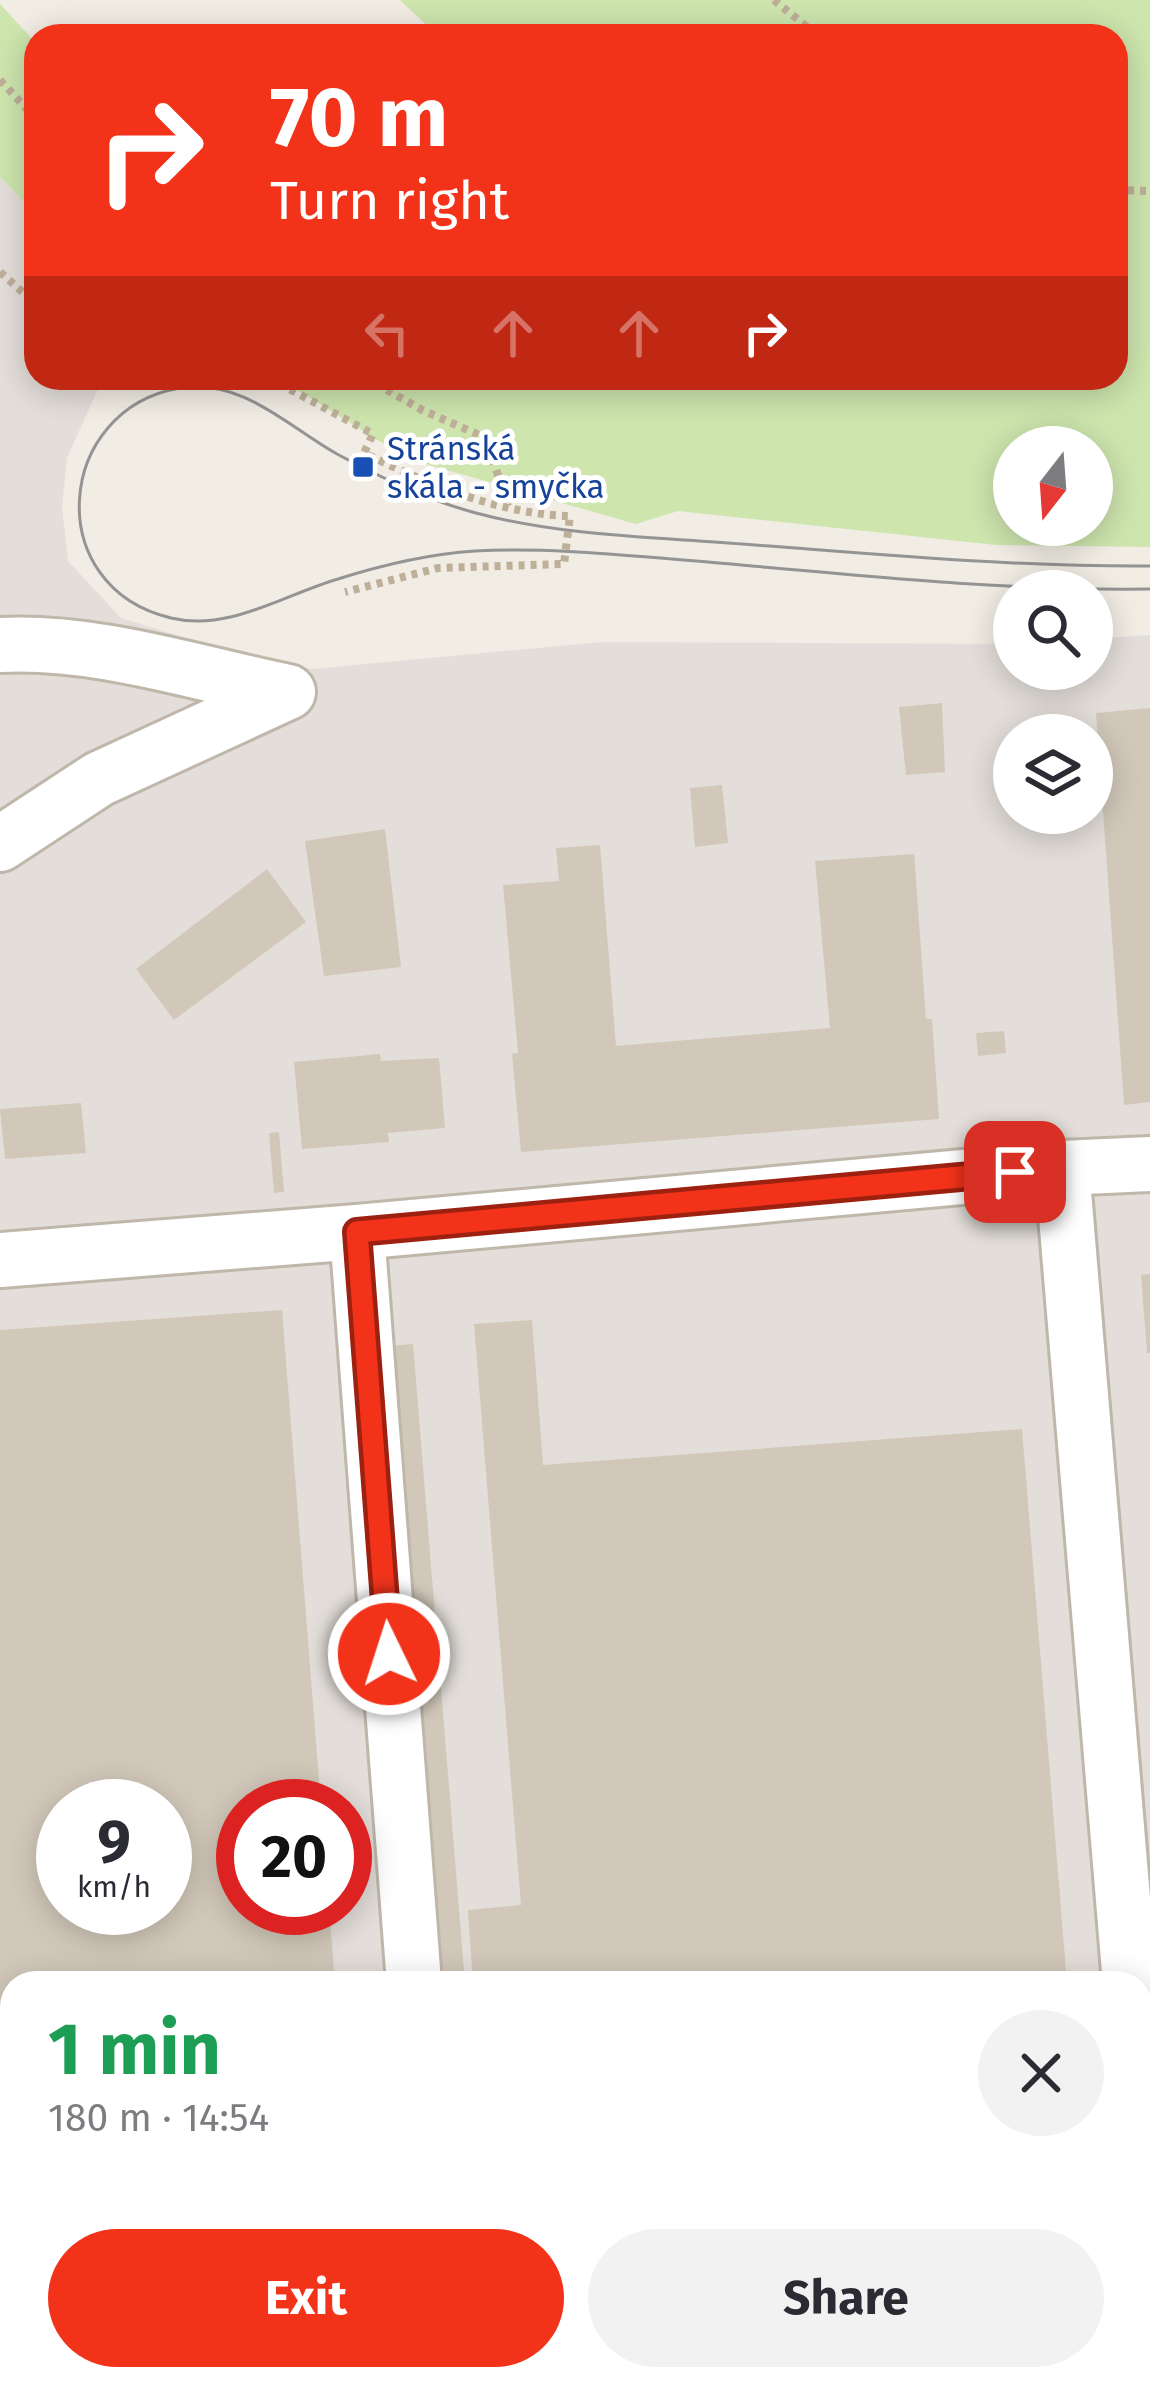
<!DOCTYPE html>
<html lang="en">
<head>
<meta charset="utf-8">
<style>
  :root { --surface:#fff; --page:#f2f2f3; --text:#2b2b33; --muted:#7c7c81; --accent:#f2331a }
  body { margin:0; font-family:"Fira Sans",sans-serif; background:var(--page); color:var(--text); height:100vh; display:flex; flex-direction:column; font-size:45px; white-space:nowrap }
  * { box-sizing:border-box; margin:0 }
  p { font-size:39px; color:var(--muted) }
  .icon { flex:none; width:66px; height:66px; fill:none; stroke:currentColor; stroke-width:2; stroke-linecap:round; stroke-linejoin:round }
  .map { position:relative; flex:1; overflow:hidden }
  .drawer { position:absolute; left:0px; top:1971px; width:1152px; height:420px; display:flex; flex-direction:column; background:var(--surface); border-radius:36px 36px 0 0; box-shadow:0 6px 30px #0003 }
  .drawer>* { flex:none }
  .guide { position:absolute; left:24px; top:24px; width:1104px; height:366px; border-radius:36px; box-shadow:0 6px 30px #0003; background:#f2331a; color:#fff; overflow:hidden }
  .needle { width:78px; rotate:197deg }
  .buttons { position:absolute; left:993px; top:426px; display:grid; gap:24px }
  .buttons a { display:grid; place-items:center; width:120px; height:120px; border-radius:50%; background:var(--surface); box-shadow:0 6px 30px #0003; font-size:60px }
  .speed { position:absolute; left:36px; top:1779px; display:flex; gap:24px; font-size:60px; font-weight:700; text-align:center }
  .speed>* { display:grid; place-content:center; width:156px; height:156px; border-radius:50%; background:var(--surface); box-shadow:0 6px 30px #0003; line-height:1 }
  .speed small { font-size:30px; font-weight:400 }
  .speed .limit { border:18px solid #d22; background:#fff; color:#111 }
  .pin { position:absolute; display:grid; place-items:center; width:102px; height:102px; color:#fff; margin:-51px; border-radius:24px; box-shadow:0 6px 18px #0006 }
  .me { position:absolute; width:132px; margin:-66px; rotate:356deg; stroke-linejoin:round; filter:drop-shadow(0 0 9px #0008) }
  .turn { display:flex; align-items:center; gap:42px; height:252px; padding:0 48px; font-size:54px }
  .turn .icon { width:156px; height:156px; stroke-width:2.5 }
  .turn b { display:block; font-size:84px; line-height:102px }
  .lanes { display:flex; align-items:center; height:114px; padding:0 48px; background:#0003; justify-content:center; gap:60px; direction:ltr }
  .lanes .off { opacity:.35 }
  .round { display:grid; place-items:center; flex:none; width:126px; height:126px; border-radius:63px; background:var(--page) }
  .head { display:flex; align-items:center; justify-content:space-between; height:204px; padding:0 48px }
  h1 { font-size:72px; font-weight:700; line-height:90px; color:#1e9e55 }
  .button { display:flex; gap:24px; margin-top:auto; padding:24px 48px }
  .button a { flex:1; height:138px; border-radius:72px; background:var(--accent); color:#fff; font-size:48px; font-weight:700; line-height:138px; text-align:center }
  .button a+a { background:var(--page); color:var(--text) }
  .map>svg:first-child { display:block }
  .industrial { fill:#e3ded9; fill-rule:evenodd }
  .green { fill:#cee5ae; fill-rule:evenodd }
  .building { fill:#d2c8ba; fill-rule:evenodd }
  .lines { fill:none; stroke-linecap:round; stroke-linejoin:round }
  .minor-casing { stroke:#bfb7aa; stroke-width:60 }
  .path { stroke:#beaf99; stroke-width:8; stroke-dasharray:6 6; stroke-linecap:butt }
  .minor { stroke:#fff; stroke-width:54 }
  .tram { stroke:#949494; stroke-width:3 }
  .route-casing { stroke:#9d2111; stroke-width:30 }
  .route { stroke:#f2331a; stroke-width:21 }
  .transit-dot { fill:#1a4fb4; stroke:#fff; stroke-width:4.5 }
  .labels { text-anchor:middle; stroke-width:10; stroke-linejoin:round; paint-order:stroke }
  .transit-label { font-size:33px; fill:#164399; stroke:#fff; text-anchor:start }
</style>
</head>
<body>
<div class="map">
<svg width="1150" height="2391" viewBox="0 0 1150 2391">
  <rect width="100%" height="100%" fill="#f1ede4"/>
  <!-- industrial -->
  <path class="industrial" d="M0 177 36 214V378H103L67 458 62 508 68 561 121 618 205 644 312 669 602 642 1014 644V669H1092V639L1150 635V2391H0ZM1014 735H1092V813H1014ZM63 1806H165V1908H63ZM243 1806H345V1908H243ZM12 1983H1140V2379H12Z"/>
  <!-- green -->
  <path class="green" d="M400 0H1150V547L996 545 678 511 636 524 408 459 278 378H1116V36H438ZM1014 447H1092V525H1014Z
    M0 4 36 43V214L0 177Z"/>
  <!-- building -->
  <path class="building" d="M942 703 945 772 906 775 899 707Z
    M1150 708V1102L1124 1105 1096 713Z
    M722 785 728 843 695 847 690 788Z
    M385 829 401 967 324 976 305 841Z
    M600 845 616 1046 830 1028 815 861 914 854 926 1019H932L939 1119 521 1152 512 1054 518 1053 503 885 559 881 556 848Z
    M267 869 306 922 174 1020 136 969Z
    M1004 1031 1006 1053 978 1056 976 1033Z
    M380 1054 381 1061 439 1058 445 1128 388 1133 389 1142 302 1149 294 1062Z
    M81 1103 86 1153 5 1159 0 1109Z
    M279 1132 284 1192 274 1193 269 1133Z
    M1150 1274V1353H1147L1141 1275Z
    M282 1310 321 1806H243V1908H329L335 1983H12V2117L0 2118V1330ZM63 1806H165V1908H63Z
    M532 1320 543 1465 1022 1429 1067 1983H473L468 1910 521 1905 474 1324Z
    M413 1344 465 1983H428L377 1347Z
    M12 2367V2379H252L253 2391H0V2368Z
    M559 2379H1098L1099 2391H560Z"/>
  <g class="lines">
    <!-- minor casing -->
    <g class="minor-casing">
      <path id="minor" d="M0 645C96 640 195 673 288 692
        M0 844 99 779 288 692
        M1062 1168 1130 1983
        M357 1232 414 1983
        M0 1260 357 1232 1062 1168 1150 1164
        M1140 2107 1150 2227
        M0 2195 12 2194
        M444 2379 445 2391"/>
    </g>
    <!-- path -->
    <path class="path" d="M774 0 818 36
      M0 80 36 119
      M1116 190 1150 191
      M0 272 36 304
      M269 378 373 434 364 453C428 484 498 514 570 516L564 564 438 568 345 592
      M366 378 422 410 486 438 508 506"/>
    <!-- minor -->
    <use href="#minor" class="minor"/>
    <!-- tram -->
    <path class="tram" d="M1150 566C1014 567 878 554 742 544 654 537 562 536 476 513 427 500 382 478 337 454 287 426 242 378 180 388 55 409 40 587 171 618 229 632 283 595 338 579 382 565 429 554 475 551 553 547 630 556 708 562 854 575 1003 591 1150 589"/>
  </g>
  <g class="lines">
    <!-- route casing -->
    <g class="route-casing">
      <path id="route" d="M389 1654 357 1232 1015 1172"/>
    </g>
    <!-- route -->
    <use href="#route" class="route"/>
  </g>
  <!-- markers -->
  <rect class="transit-dot" x="351" y="455" width="24" height="24" rx="6"/>
  <g class="labels">
    <!-- transit labels -->
    <g class="transit-label">
      <text x="387" y="460">Stránská<tspan x="387" dy="38">skála - smyčka</tspan></text>
    </g>
  </g>
</svg>
<div class="buttons">
<a><svg class="needle" viewBox="-14 -14 28 28"><path d="M0-13l5 13h-10z" fill="#e53935"/><path d="M0 13l5-13h-10z" fill="#7c7c81"/></svg></a>
<a><svg class="icon" aria-label="search" viewBox="0 0 24 24"><circle cx="10" cy="10" r="6"/><path d="M15 15l6 6"/></svg></a>
<a><svg class="icon" aria-label="layers" viewBox="0 0 24 24"><path d="M12 4l9 5-9 5-9-5zM3 14l9 5 9-5"/></svg></a>
</div>
<div class="speed"><div>9<small>km/h</small></div><div class="limit">20</div></div>
<div class="pin" style="left:1015px;top:1172px;background:#d93025"><svg class="icon" aria-label="arrive" viewBox="0 0 24 24"><path d="M6 21V4h12l-3 4 3 4H6"/></svg></div>
<svg class="me" style="left:389px;top:1654px" viewBox="-20 -20 40 40"><circle r="17" fill="#f2331a" stroke="#fff" stroke-width="3"/><path d="M0-11L8 9 0 5-8 9z" fill="#fff"/></svg>
<div class="guide">
<div class="turn"><svg class="icon" aria-label="right" viewBox="0 0 24 24"><path d="M7 20v-9h11M14 6l5 5-5 5"/></svg><div><b>70 m</b>Turn right</div></div>
<div class="lanes"><svg class="icon off" aria-label="left" viewBox="0 0 24 24"><path d="M17 20v-9H6M10 6l-5 5 5 5"/></svg><svg class="icon off" aria-label="ahead" viewBox="0 0 24 24"><path d="M12 20V5M6 11l6-6 6 6"/></svg><svg class="icon off" aria-label="ahead" viewBox="0 0 24 24"><path d="M12 20V5M6 11l6-6 6 6"/></svg><svg class="icon" aria-label="right" viewBox="0 0 24 24"><path d="M7 20v-9h11M14 6l5 5-5 5"/></svg></div>
</div>
<section class="drawer">
<div class="head"><div><h1>1 min</h1><p>180 m · 14:54</p></div><a class="round"><svg class="icon" aria-label="close" viewBox="0 0 24 24"><path d="M6 6l12 12M18 6L6 18"/></svg></a></div>
<div class="button"><a>Exit</a><a>Share</a></div>
</section>
</div>
</body>
</html>
